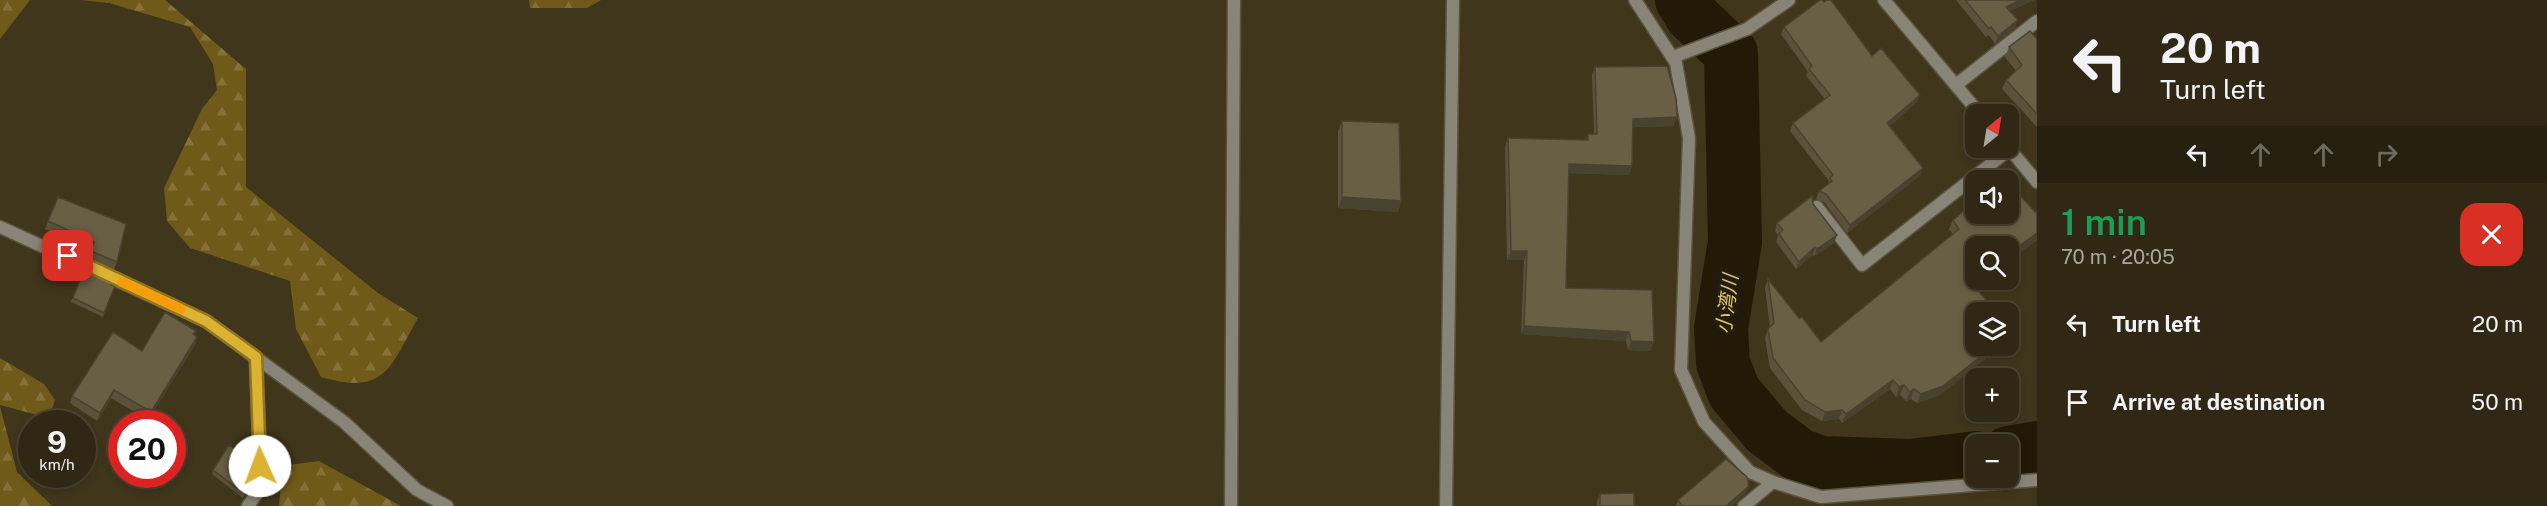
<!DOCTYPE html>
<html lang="en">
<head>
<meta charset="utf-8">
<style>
  :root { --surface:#302815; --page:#38301e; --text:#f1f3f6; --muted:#a8a6a0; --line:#4b4434 }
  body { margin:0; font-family:"Public Sans","Noto Sans JP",sans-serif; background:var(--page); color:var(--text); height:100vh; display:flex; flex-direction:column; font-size:22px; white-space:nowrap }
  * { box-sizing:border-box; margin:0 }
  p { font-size:20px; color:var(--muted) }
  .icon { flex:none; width:33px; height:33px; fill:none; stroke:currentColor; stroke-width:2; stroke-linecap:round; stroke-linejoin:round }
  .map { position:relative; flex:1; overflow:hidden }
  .details { display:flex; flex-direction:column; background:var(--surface); width:510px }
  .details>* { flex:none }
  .hud { background:#302815; color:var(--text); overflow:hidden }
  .needle { width:39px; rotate:30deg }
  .fabs { position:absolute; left:1965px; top:104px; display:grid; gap:12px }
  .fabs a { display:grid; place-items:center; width:54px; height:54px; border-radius:12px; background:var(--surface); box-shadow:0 3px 9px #0003,0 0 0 2px var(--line); font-size:30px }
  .speed { position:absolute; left:18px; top:410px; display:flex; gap:12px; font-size:30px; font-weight:700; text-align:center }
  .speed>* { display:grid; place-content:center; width:78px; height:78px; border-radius:50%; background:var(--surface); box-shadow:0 3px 9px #0003,0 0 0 2px var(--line); line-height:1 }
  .speed small { font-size:15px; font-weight:400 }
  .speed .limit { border:9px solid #d22; background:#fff; color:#111 }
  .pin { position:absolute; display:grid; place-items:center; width:51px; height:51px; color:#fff; margin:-26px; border-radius:12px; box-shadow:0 3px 9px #0006 }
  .me { position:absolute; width:66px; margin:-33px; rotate:358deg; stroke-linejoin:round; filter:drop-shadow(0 0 4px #0008) }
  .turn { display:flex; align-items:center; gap:21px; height:126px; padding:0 24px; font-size:27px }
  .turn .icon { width:78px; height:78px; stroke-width:2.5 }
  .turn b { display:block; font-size:42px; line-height:51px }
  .lanes { display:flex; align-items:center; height:57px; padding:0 24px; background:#0003; justify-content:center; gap:30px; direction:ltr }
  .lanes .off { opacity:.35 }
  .round { display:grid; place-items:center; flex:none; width:63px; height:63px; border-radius:18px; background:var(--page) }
  .overview { display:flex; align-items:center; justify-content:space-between; height:102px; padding:0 24px }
  h1 { font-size:36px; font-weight:600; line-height:45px; color:#1e9e55 }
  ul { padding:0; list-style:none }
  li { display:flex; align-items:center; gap:18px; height:78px; padding:0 24px }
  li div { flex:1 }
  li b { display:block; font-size:22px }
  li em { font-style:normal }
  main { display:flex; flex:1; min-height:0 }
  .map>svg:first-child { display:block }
  .forest { fill:url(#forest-firs) }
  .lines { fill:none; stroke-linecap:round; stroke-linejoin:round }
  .river { stroke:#221a07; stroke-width:54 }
  .service-casing { stroke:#5c533b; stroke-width:15 }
  .minor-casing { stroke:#5c533b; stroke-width:15 }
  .tertiary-casing { stroke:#5c533b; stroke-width:15 }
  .service { stroke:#888477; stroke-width:12 }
  .minor { stroke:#888477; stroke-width:12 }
  .tertiary { stroke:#888477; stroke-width:12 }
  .wall { fill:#5a523a }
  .shaded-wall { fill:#4a4230 }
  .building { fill:#695f44; stroke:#4a4230; stroke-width:1.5 }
  .route-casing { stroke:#8f7421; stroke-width:15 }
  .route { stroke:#dcb233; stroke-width:10 }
  .slow { stroke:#f59e0b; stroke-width:10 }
  .labels { text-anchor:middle; stroke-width:6; stroke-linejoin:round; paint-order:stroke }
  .water-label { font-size:20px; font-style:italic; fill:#e6c46a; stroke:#231e13 }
</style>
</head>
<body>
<main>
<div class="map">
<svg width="2037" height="506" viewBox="0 0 2037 506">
  <defs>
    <pattern id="forest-firs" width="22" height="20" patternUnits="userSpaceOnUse" patternTransform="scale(1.5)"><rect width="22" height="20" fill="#705a19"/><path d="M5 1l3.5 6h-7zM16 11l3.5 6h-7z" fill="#85723a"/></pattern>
  </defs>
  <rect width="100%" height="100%" fill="#40361c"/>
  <!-- forest -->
  <path class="forest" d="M0 0H30L0 39Z
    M81 0H165L246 69V187L378 293 418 318C390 367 386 396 321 377L296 329 290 281 190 248 167 221 164 188 202 109 217 90 213 64 190 27 109 3Z
    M529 0H601L587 8H530Z
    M0 358 44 384 55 400 49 418 0 405Z
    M0 406 17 472 52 506H0Z
    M319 461 401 506H279L281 481 289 465Z"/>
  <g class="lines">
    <!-- river -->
    <path class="river" d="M1682 0 1692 16 1731 53 1735 242 1721 328 1723 363 1734 392 1767 431 1799 455 1821 463 1910 466 1976 458
      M2008 453 2037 448"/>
    <!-- service casing -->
    <g class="service-casing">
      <path id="service" d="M248 506 261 487 256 358"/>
    </g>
    <!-- minor casing -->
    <g class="minor-casing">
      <path id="minor" d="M1635 0 1676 63 1689 138 1681 370 1704 422 1750 472 1773 482 1821 497 2037 480
        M1884 0 1980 114
        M1673 57 1747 29 1789 0
        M1956 85 2037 21
        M2008 147 2037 182
        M1817 207 1862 265 2010 149
        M0 227 206 321 344 422 417 490 447 506
        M1231 506 1234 0
        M1744 506 1773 482"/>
    </g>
    <!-- tertiary casing -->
    <g class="tertiary-casing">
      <path id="tertiary" d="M1446 506 1453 0"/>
    </g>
    <!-- service -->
    <use href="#service" class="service"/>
    <!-- minor -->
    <use href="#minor" class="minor"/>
    <!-- tertiary -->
    <use href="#tertiary" class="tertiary"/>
  </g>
  <!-- wall -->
  <path class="wall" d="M1956 0H2034L2010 11 2015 28 1995 44 1989 35 1986 37Z
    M1784 27 1872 56 1917 102 1890 126 1921 175 1847 233 1824 202 1816 199 1819 191 1828 185 1829 181 1790 131 1793 123 1825 99 1806 76 1808 72 1781 34Z
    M2037 39V127L2002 89 2006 80 2016 71 2005 57 2009 47Z
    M1595 67 1677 117 1673 126 1633 127 1632 166 1629 175 1569 173 1566 288 1652 290 1650 351 1628 350 1626 341 1521 334 1524 260H1507L1505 147 1508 138 1586 140 1588 134H1594L1592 75Z
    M1342 121 1401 201 1398 212 1338 208V131Z
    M58 197 117 262 114 270 88 258 91 250 45 229Z
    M1813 204 1834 243 1814 256 1813 255 1796 269 1776 242 1778 235 1775 231 1777 223Z
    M2037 214V240L2008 261V246L1976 279H1985L1980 282 1977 290 1976 312 1998 345 1992 349 1990 355 1940 395 1917 403 1911 399 1906 401 1900 395 1896 397 1890 389 1842 423 1839 419 1822 421 1802 410 1770 368 1765 338 1768 329 1770 327 1765 288 1768 279 1799 318 1821 342 1953 234 1949 229 1953 220 1985 215Z
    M84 270 115 286 103 317 71 302Z
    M196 331 194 335 195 345 148 420 111 398 97 421 70 403 72 396 142 351Z
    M229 445 245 495 243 498 212 474 213 470Z
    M1746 493 1732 506H1676L1678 500Z
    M1600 494 1634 506H1597V502Z"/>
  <!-- shaded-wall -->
  <path class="shaded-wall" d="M2020 0H2034L2003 14 2006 7Z
    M2018 20 2015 28 1995 44 1998 36Z
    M1920 95 1917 102 1884 131 1887 123Z
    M1677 117 1673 126 1629 127 1633 119Z
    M1569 164 1632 166 1629 175 1566 173Z
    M1923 168 1921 175 1847 233 1850 225Z
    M1342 197 1401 201 1398 212 1338 208Z
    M2037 233V240L2008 261V254Z
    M1837 235 1834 243 1814 256 1817 249Z
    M1815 247 1813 255 1796 269 1799 262Z
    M1511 251H1527L1524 260H1507Z
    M1977 279H1985L1980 282 1977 291 1972 296Z
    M1524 326 1629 332 1626 341 1521 334Z
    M197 337 195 345 148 420 151 412Z
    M1631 341 1654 342 1650 351 1628 350Z
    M1991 345H1998L1992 349 1990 355 1940 395 1917 403 1921 394Z
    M1893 380 1890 389 1842 423 1846 414Z
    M1904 385 1900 395 1896 397 1899 387Z
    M1914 389 1911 399 1906 401 1910 392Z
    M114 390 111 398 97 421 100 413Z
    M1842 410 1839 419 1822 421 1825 412Z
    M1749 486 1746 493 1732 506H1726Z"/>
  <!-- building -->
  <path class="building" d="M1820 0H1822L1824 2 1827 0H1831L1872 56 1881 48 1920 95 1887 123 1923 168 1850 225 1826 194 1819 191 1832 181 1830 178 1833 175 1793 123 1830 95 1809 69 1812 66 1784 27Z
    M1965 0H2020L2006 7 2018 20 1998 36 1991 27 1989 29Z
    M2030 31 2037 39V114L2006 80 2022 65 2009 47Z
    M1667 66 1676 98 1677 117 1633 119 1632 166 1569 164 1566 288 1652 290 1654 342 1631 341 1629 332 1524 326 1527 251H1511L1508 138 1588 140V134H1597L1595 67Z
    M1342 121 1399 123 1401 201 1342 197Z
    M2014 189 2037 214V233L2008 254V246H1976V279H1978L1980 282 1975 287 1996 312H1976V345H1993L1994 346 1943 386 1921 394 1914 389 1910 392 1904 385 1899 387 1893 380 1846 414 1842 410 1825 412 1805 400 1773 358 1768 329 1774 323 1768 279 1799 318 1802 317 1821 342 1959 229 1953 220 1974 202 1976 204V213H1983L1985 215 1987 213H2008V194Z
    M1812 196 1813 204 1837 235 1817 249 1815 247 1799 262 1779 234 1783 230 1777 223Z
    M58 197 126 224 117 262 91 251 94 242 48 221Z
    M84 270 111 282V285L115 286 104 313 73 298Z
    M165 312 196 331 193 334 197 337 151 412 114 390 100 413 72 396 113 332 142 351Z
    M229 445 248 457 247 491 245 494 213 470Z
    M1726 459 1747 477 1749 486 1726 506H1683L1678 500Z
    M1634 493V506H1600V494Z"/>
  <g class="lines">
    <!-- route casing -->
    <g class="route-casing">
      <path id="route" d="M68 256 206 321 256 357 260 466"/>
    </g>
    <!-- route -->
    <use href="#route" class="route"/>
    <!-- slow -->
    <path class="slow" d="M122 282 181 309"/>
  </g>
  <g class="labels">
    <!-- water labels -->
    <g class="water-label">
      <text transform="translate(1727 304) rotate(-83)" y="7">小湾川</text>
    </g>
  </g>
</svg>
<div class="fabs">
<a><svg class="needle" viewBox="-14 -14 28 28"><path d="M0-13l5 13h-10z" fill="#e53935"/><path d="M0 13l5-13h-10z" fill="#a8a6a0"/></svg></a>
<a><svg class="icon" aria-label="sound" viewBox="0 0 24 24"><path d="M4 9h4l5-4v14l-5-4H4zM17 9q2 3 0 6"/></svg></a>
<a><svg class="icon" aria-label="search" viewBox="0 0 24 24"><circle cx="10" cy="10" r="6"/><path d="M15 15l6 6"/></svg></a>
<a><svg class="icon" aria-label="layers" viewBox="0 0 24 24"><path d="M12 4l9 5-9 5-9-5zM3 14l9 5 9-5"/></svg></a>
<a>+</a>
<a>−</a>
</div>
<div class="speed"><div>9<small>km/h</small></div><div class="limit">20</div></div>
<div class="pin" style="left:68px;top:256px;background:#d93025"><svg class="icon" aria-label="arrive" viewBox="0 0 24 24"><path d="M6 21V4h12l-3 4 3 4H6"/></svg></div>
<svg class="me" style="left:260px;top:466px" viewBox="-20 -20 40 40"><circle r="19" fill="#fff"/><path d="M0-13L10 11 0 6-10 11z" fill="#dcb233"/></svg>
</div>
<section class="details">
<div class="hud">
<div class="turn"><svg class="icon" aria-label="left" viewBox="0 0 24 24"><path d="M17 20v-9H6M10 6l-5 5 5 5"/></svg><div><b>20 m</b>Turn left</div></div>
<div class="lanes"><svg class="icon" aria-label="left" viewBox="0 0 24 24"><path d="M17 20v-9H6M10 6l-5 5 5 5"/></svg><svg class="icon off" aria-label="ahead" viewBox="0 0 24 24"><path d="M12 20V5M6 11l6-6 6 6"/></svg><svg class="icon off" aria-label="ahead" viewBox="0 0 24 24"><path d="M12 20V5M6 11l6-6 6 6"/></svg><svg class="icon off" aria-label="right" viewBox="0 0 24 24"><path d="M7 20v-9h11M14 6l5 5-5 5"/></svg></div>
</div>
<div class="overview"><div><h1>1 min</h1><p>70 m · 20:05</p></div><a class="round" style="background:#d93025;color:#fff"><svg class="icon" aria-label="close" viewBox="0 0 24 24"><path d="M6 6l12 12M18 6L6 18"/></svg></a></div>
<ul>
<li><svg class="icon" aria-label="left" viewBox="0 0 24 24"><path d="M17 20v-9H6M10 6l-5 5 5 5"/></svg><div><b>Turn left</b></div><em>20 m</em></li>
<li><svg class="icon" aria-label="arrive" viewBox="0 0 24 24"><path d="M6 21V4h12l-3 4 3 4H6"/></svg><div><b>Arrive at destination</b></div><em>50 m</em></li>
</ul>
</section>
</main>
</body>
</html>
